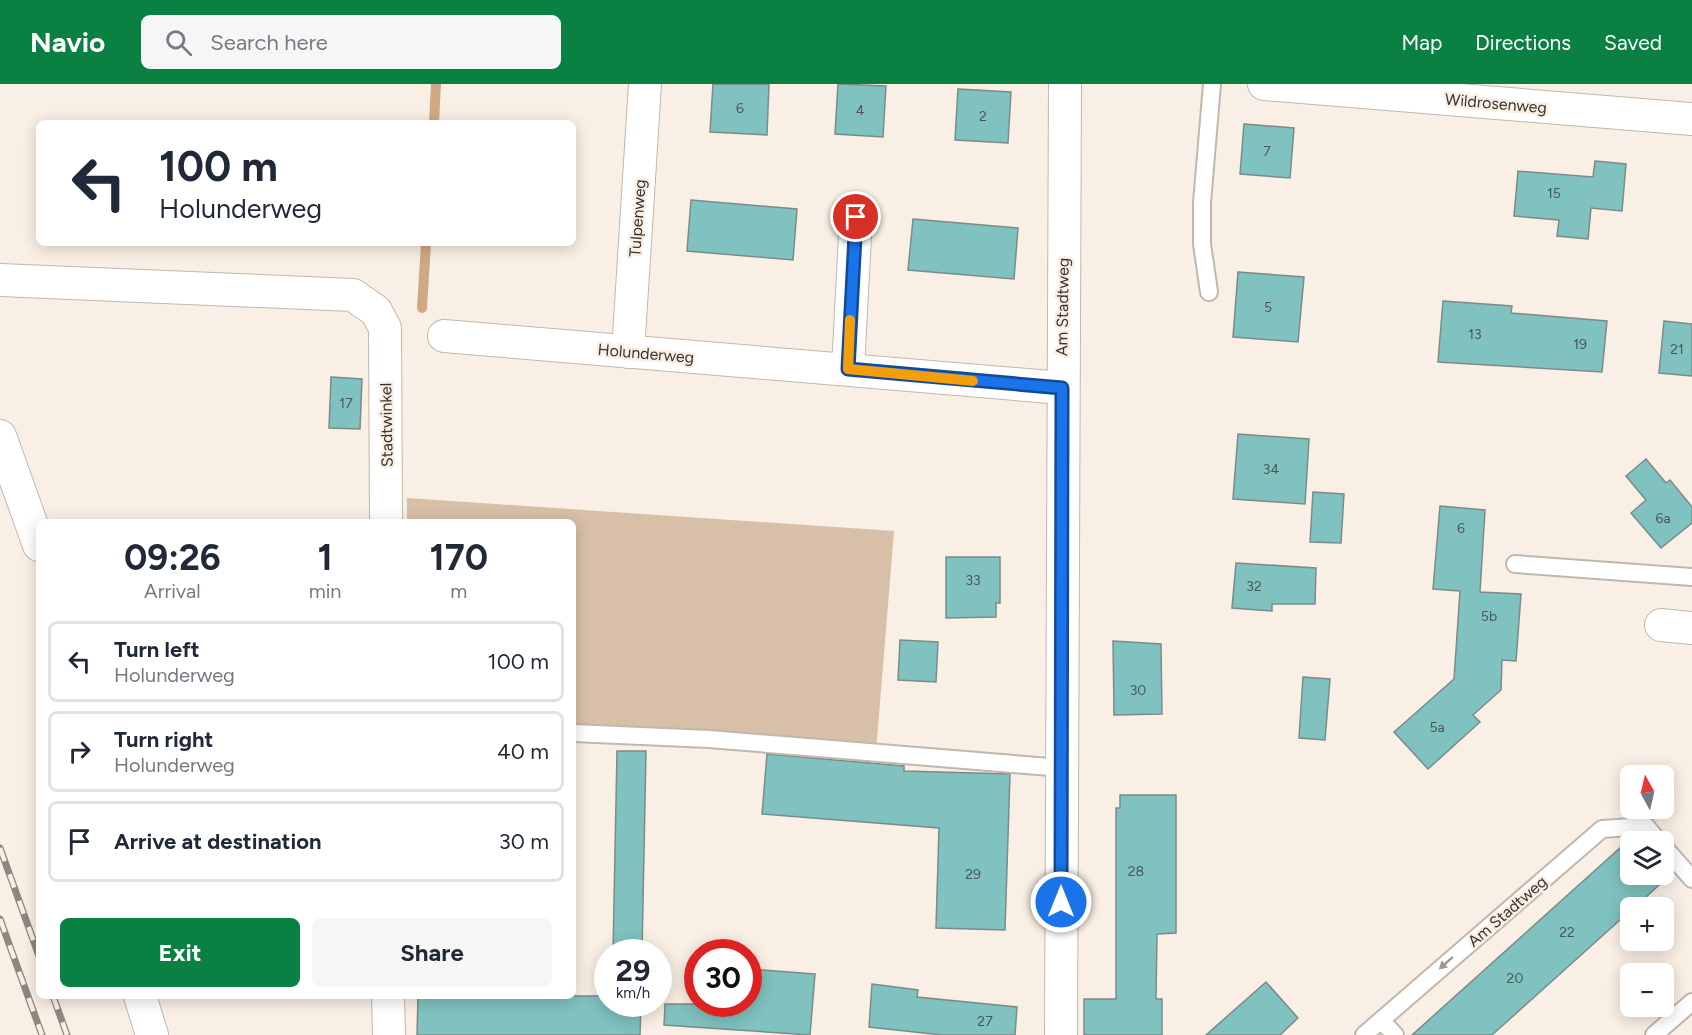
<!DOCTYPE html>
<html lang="en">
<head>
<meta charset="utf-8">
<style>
  :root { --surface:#fff; --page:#f6f6f7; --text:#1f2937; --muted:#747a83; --line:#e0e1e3; --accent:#0b8043 }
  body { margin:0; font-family:Figtree,sans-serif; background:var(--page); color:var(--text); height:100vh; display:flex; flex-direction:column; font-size:22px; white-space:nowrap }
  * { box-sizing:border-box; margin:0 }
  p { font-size:20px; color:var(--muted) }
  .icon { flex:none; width:33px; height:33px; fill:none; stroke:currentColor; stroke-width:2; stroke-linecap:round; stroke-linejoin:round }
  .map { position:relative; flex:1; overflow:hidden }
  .sheet { position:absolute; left:36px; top:435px; width:540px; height:480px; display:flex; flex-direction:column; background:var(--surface); border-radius:9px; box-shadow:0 3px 15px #0003 }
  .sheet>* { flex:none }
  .guide { position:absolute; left:36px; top:36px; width:540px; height:126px; border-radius:9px; box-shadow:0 3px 15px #0003; background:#fff; color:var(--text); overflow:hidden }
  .needle { width:39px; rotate:352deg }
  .tools { position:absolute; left:1620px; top:681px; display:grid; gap:12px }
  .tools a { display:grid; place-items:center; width:54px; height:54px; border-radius:9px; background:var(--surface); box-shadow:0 3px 15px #0003; font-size:30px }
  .speed { position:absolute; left:594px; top:855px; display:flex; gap:12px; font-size:30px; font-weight:700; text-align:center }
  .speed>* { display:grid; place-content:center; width:78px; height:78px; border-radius:50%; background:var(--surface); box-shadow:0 3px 15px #0003; line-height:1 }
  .speed small { font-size:15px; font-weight:400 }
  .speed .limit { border:9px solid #d22; background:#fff; color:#111 }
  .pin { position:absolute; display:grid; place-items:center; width:51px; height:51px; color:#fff; margin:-26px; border:3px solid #fff; border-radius:50%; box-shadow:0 2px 6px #0007 }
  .me { position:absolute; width:66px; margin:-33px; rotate:0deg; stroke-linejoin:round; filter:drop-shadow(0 0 4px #0008) }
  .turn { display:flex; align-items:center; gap:21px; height:126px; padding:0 24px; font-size:27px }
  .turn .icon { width:78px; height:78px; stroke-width:2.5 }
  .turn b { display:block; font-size:42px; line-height:51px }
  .eta { display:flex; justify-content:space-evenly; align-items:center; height:102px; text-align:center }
  .eta b { font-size:36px; font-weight:700; line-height:42px }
  .action { display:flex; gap:12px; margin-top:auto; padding:12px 24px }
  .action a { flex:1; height:69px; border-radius:9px; background:var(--accent); color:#fff; font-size:24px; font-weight:700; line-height:69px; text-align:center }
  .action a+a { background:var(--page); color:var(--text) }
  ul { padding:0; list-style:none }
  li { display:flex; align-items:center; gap:18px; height:81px; margin:0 12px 9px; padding:0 12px; border:3px solid var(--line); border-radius:9px }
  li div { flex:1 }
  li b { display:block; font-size:22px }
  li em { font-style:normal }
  header { display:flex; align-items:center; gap:36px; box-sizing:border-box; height:84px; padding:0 30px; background:var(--accent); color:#fff }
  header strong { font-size:28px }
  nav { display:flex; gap:33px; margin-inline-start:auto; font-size:21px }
  .search { width:420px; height:54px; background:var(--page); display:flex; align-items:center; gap:15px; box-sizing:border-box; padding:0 21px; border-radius:9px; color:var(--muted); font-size:22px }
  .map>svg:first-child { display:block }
  .green { fill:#d8bfa7 }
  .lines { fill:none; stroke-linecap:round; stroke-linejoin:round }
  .stream { stroke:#cfa983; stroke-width:10 }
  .building { fill:#7fc2bf; stroke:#7b8b8a; stroke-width:1.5 }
  .lane-casing { stroke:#c2b7ad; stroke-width:20 }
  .street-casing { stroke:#c2b7ad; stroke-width:34 }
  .lane { stroke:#fff; stroke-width:16 }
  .street { stroke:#fff; stroke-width:32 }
  .rail-casing { stroke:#8d8780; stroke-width:7 }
  .rail { stroke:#f9efe4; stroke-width:4.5; stroke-dasharray:14; stroke-linecap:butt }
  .oneway { fill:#9c9a98 }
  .route-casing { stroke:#114b97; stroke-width:15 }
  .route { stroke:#1a73e8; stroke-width:10 }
  .slow { stroke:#f59e0b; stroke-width:10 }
  .labels { text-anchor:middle; stroke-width:5; stroke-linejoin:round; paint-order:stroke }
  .number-label { font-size:14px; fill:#4a5854 }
  .street-label { font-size:16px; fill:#383430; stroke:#f9efe4 }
</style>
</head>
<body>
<header>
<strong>Navio</strong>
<div class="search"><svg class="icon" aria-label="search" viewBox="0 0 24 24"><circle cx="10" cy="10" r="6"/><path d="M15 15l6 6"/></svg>Search here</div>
<nav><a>Map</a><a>Directions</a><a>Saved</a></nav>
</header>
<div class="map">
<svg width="1692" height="951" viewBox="0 0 1692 951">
  <rect width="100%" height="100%" fill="#f9efe4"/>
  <!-- green -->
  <path class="green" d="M407 414 894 447 876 668 573 645V438H407Z"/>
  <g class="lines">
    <!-- stream -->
    <path class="stream" d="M434 39 436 0
      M422 224 426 159"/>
  </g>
  <!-- building -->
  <path class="building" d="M713 0H769L767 51 710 48Z
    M838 0 886 2 883 53 835 50Z
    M958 5 1011 8 1008 59 955 56Z
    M1244 40 1294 44 1290 94 1240 90Z
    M1595 77 1626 80 1622 127 1591 124 1588 155 1557 152 1559 136 1514 132 1518 87 1593 93Z
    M691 116 797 125 793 176 687 167Z
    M913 135 1018 144 1014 195 908 186Z
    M1238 188 1304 193 1298 258 1233 253Z
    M1443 217 1512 222 1511 229 1607 237 1602 288 1438 278Z
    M1664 237 1692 240V292L1659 289Z
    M331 293 362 295 360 345 329 344Z
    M1238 350 1309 355 1305 420 1233 415Z
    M1646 375 1666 399 1670 396 1692 423V439L1661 464 1631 429 1646 416 1626 392Z
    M1313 408 1344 410 1341 459 1310 458Z
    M1440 422 1485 426 1480 508 1521 510 1516 577 1502 576 1501 606 1473 631 1480 638 1428 685 1394 648 1454 595 1460 507 1433 505Z
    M946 473H1000V519H996V533L946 534Z
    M1236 479 1316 484 1315 520H1272V527L1232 524Z
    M900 556 938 558 936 598 898 596Z
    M1113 557 1161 560 1162 630 1114 631Z
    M1303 593 1330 595 1325 656 1299 654Z
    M617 667H646L642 868H613Z
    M767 670 904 682V687L1010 690 1005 846 936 844 939 744 762 730Z
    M1120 711H1176V849L1157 850 1156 915H1162V951H1084V915H1116V724H1120Z
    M1630 755V790H1671L1634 824H1630V827L1492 951H1412Z
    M748 885 815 890 810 951 664 941 665 920H748Z
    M1266 898 1298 934 1280 951H1206Z
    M872 900 918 906 917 913 1017 923 1015 951H942L869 943Z
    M418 912H608V920H641L640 951H417Z"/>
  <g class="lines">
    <!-- lane casing -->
    <g class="lane-casing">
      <path id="lane" d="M1209 208 1202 160V119L1212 0
        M1515 480 1692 493
        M573 649 709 655 1062 684
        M1664 763 1692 795
        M1381 936 1395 951
        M1364 951 1602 745 1646 742 1659 758
        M1654 951 1692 918"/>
    </g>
    <!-- street casing -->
    <g class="street-casing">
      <path id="street" d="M1264 0 1692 35
        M0 196 353 211 376 227 385 244 386 438
        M444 252 1062 304
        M628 268 645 0
        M848 285 856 133
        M0 352 39 461
        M1661 541 1692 544
        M140 912 152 951
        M388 912 389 951
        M1061 951 1065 0"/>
    </g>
    <!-- lane -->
    <use href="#lane" class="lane"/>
    <!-- street -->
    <use href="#street" class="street"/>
    <!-- rail casing -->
    <g class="rail-casing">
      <path id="rail" d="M0 764 39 872
        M0 835 42 951
        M53 912 67 951"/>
    </g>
    <!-- rail -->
    <use href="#rail" class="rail"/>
  </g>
  <!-- one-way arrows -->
  <defs><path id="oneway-solid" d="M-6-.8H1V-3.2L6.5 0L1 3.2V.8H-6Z" transform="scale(1.5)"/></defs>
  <use class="oneway" href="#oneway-solid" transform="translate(1446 879) rotate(139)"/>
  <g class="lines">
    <!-- route casing -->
    <g class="route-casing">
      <path id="route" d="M856 133 848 285 1062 304 1061 818"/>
    </g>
    <!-- route -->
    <use href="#route" class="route"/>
    <!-- slow -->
    <path class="slow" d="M850 236 848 285 973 297"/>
  </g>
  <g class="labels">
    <!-- number labels -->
    <g class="number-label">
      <text x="740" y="29">6</text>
      <text x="860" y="31">4</text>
      <text x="983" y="37">2</text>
      <text x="1267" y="72">7</text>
      <text x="1554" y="114">15</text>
      <text x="1268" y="228">5</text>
      <text x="1475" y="255">13</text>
      <text x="1580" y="265">19</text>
      <text x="1677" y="270">21</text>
      <text x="346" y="324">17</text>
      <text x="1271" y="390">34</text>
      <text x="1663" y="439">6a</text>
      <text x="1461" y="449">6</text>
      <text x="973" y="501">33</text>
      <text x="1254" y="507">32</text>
      <text x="1489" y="537">5b</text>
      <text x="1138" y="611">30</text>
      <text x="1437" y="648">5a</text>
      <text x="1136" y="792">28</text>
      <text x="973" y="795">29</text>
      <text x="1567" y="853">22</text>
      <text x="1515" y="899">20</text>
      <text x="985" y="942">27</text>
    </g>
    <!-- street labels -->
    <g class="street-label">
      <text transform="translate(1496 19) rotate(5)" y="6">Wildrosenweg</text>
      <text transform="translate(637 134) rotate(-86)" y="6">Tulpenweg</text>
      <text transform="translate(1062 223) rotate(-89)" y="6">Am Stadtweg</text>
      <text transform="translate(646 269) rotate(5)" y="6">Holunderweg</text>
      <text transform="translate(386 341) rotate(-91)" y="6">Stadtwinkel</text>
      <text transform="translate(1507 827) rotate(-41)" y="6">Am Stadtweg</text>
    </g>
  </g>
</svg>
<div class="tools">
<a><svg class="needle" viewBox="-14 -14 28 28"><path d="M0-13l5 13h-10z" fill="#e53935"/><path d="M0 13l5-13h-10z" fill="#747a83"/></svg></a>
<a><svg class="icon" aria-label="layers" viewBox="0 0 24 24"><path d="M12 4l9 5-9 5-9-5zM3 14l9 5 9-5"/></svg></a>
<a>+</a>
<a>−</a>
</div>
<div class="speed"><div>29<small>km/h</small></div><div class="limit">30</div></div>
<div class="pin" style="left:856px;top:133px;background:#d93025"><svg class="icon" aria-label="arrive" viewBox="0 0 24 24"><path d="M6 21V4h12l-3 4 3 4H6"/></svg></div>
<svg class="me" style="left:1061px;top:818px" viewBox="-20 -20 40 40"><circle r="17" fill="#1a73e8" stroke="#fff" stroke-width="3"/><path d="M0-11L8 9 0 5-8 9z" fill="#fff"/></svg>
<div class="guide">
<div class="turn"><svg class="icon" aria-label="left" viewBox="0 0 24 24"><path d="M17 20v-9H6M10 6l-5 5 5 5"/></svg><div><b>100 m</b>Holunderweg</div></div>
</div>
<section class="sheet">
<div class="eta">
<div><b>09:26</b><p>Arrival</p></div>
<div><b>1</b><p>min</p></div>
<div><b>170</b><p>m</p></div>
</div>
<ul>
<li><svg class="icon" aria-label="left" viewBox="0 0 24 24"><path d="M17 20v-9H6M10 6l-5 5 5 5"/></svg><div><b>Turn left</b><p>Holunderweg</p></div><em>100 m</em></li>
<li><svg class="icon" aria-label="right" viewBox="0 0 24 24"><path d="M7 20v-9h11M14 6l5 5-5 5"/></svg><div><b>Turn right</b><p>Holunderweg</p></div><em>40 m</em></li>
<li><svg class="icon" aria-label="arrive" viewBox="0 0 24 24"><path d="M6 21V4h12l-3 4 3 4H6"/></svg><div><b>Arrive at destination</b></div><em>30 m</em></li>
</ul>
<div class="action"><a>Exit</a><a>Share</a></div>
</section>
</div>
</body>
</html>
